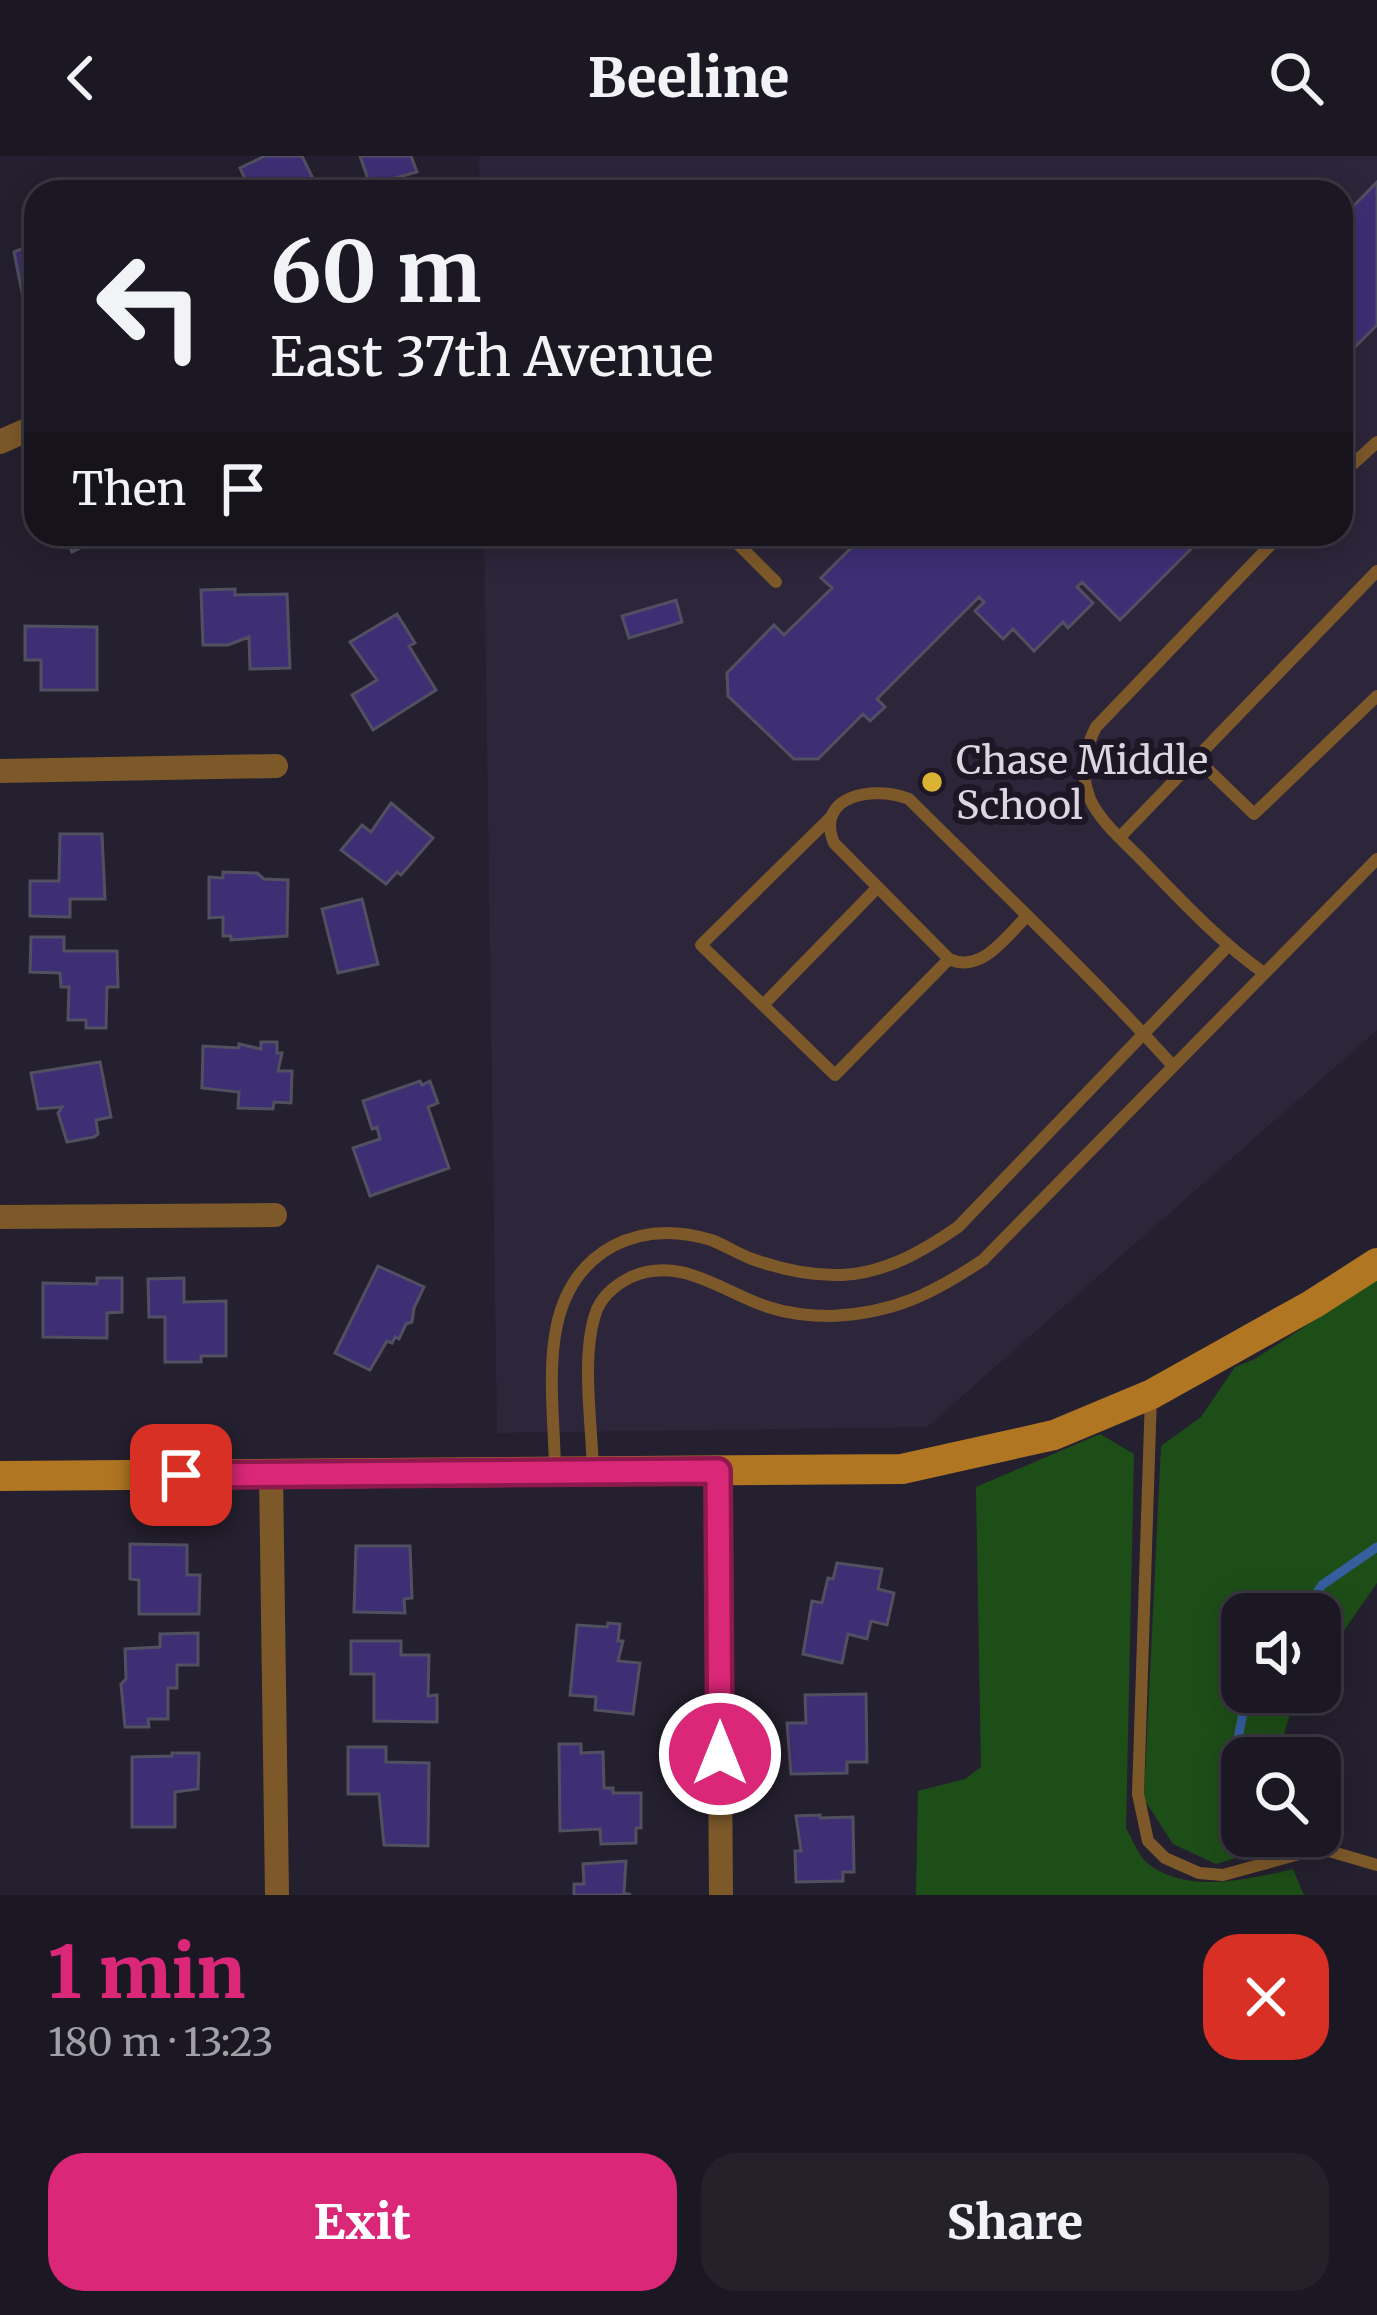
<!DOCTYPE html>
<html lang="en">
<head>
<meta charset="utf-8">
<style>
  :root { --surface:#1c1823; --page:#25212b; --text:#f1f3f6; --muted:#a0a0a6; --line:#3a3741; --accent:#db2777 }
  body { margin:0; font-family:Merriweather,serif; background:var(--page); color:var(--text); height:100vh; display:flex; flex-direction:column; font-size:45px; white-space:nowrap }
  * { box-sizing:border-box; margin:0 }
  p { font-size:39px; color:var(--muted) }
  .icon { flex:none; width:66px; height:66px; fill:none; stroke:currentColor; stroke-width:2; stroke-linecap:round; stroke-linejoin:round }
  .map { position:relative; height:1739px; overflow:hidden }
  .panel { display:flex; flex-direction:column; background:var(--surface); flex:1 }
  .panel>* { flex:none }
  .hud { position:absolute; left:24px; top:24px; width:1329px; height:366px; border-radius:36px; box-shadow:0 6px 30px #0003,0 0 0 3px var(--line); background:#1c1823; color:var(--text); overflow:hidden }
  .controls { position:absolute; left:1221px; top:1437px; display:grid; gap:24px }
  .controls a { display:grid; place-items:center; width:120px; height:120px; border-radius:24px; background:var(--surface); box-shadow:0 6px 30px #0003,0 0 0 3px var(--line); font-size:60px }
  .pin { position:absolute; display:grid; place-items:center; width:102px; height:102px; color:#fff; margin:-51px; border-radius:24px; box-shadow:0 6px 18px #0006 }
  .me { position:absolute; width:132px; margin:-66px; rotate:0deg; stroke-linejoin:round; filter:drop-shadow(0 0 9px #0008) }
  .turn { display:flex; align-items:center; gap:42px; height:252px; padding:0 48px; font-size:54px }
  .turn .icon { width:156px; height:156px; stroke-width:2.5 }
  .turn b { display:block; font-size:84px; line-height:102px }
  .then { display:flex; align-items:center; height:114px; padding:0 48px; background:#0003; gap:24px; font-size:45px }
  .round { display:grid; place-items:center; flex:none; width:126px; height:126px; border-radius:36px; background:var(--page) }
  .head { display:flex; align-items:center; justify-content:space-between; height:204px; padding:0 48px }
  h1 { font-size:72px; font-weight:800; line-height:90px; color:var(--accent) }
  .cta { display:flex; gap:24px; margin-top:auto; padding:24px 48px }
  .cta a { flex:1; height:138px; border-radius:36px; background:var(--accent); color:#fff; font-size:48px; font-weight:800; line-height:138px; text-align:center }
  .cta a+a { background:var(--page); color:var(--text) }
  header { display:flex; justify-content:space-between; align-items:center; height:156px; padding:0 48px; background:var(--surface); font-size:54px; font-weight:800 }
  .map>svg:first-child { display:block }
  .built { fill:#2d253a }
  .green { fill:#1e4e18 }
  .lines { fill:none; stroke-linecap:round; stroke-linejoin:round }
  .stream { stroke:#365fa0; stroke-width:9 }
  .building { fill:#3e2f75; stroke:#515061; stroke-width:3 }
  .lane { stroke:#7d592a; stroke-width:12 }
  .street { stroke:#7d592a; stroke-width:24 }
  .secondary { stroke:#b07622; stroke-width:30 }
  .route-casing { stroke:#8e194d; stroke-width:30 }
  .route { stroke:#db2777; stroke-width:21 }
  .poi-dot { fill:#dab333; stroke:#1c1625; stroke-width:4.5 }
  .labels { text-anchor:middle; stroke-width:12; stroke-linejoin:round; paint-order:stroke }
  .poi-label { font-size:39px; fill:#dad7e1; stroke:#1c1625; text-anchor:start }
</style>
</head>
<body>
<header><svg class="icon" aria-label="back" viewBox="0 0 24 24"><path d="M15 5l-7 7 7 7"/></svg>Beeline<svg class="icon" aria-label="search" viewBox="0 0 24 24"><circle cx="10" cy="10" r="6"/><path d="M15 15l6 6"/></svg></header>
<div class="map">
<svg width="1377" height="1739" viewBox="0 0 1377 1739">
  <rect width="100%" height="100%" fill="#25202f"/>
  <!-- built -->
  <path class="built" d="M479 0H1377V874L927 1271 497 1277 484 378H1341V36H480Z"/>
  <!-- green -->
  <path class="green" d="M1377 1123V1427L1320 1509V1458H1242V1536H1301L1293 1548 1277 1602H1242V1680H1281L1282 1688 1216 1708 1173 1688 1144 1643 1161 1290 1201 1261 1235 1211 1255 1203Z
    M1100 1278 1134 1298 1126 1672C1132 1683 1137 1696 1145 1705 1183 1739 1247 1724 1293 1713L1304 1739H916L918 1635 965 1623 981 1611 976 1331Z"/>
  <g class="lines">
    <!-- stream -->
    <path class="stream" d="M1302 1458 1322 1429 1377 1391
      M1242 1635 1232 1614 1247 1536
      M1264 1680 1266 1684"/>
  </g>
  <!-- building -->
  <path class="building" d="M265 0H302L319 35 251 36 240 12Z
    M360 0H411L417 16 370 29Z
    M1377 26V169L1341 205V63Z
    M31 89 36 90V156L25 152 14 96Z
    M64 378H109L72 396Z
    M865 378H1206L1120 464 1082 426 1077 431 1093 447 1068 472 1063 466 1034 495 1013 473 1003 483 975 455 984 446 979 441 877 543 885 551 870 565 863 558 818 603H794L728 540 727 517 774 469 784 479 832 432 821 422Z
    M235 433V439L287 438 290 512 250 513 249 481 228 489H203L201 434Z
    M676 444 682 466 629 482 622 460Z
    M397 458 415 487 409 490 436 534 373 574 352 539 377 524 350 486Z
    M25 470 97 471V534H41V504H25Z
    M391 647 433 682 401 719 397 716 386 728 341 694 362 669 371 676Z
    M60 678H102L105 743H70V761L30 760V725H59Z
    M223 716 257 717 264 723 288 724 287 780 231 784V780H223V761L209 762V721L223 722Z
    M362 743 378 808 338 817 322 753Z
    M31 781H64V795H117L118 831H107L106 872H86V864H68L69 831H61L60 817 30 816Z
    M261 886H277V897H282L278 915H292L291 947 274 946 273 953 238 952 239 936 202 932 203 890 239 892V888L261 893Z
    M100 906 111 961 96 964 98 978 94 981 67 986 58 957 62 951 38 953 31 917Z
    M420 925 422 929 430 925 438 947 428 951 449 1012 370 1040 353 992 380 983 377 971 372 973 363 945Z
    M378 1110 424 1131 414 1152 412 1166 406 1168 399 1183 395 1181 392 1187 387 1185 370 1214 335 1197Z
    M97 1122H122V1156L107 1157V1182L43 1181V1127L97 1128Z
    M184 1122V1146L226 1145V1200H201V1206H165V1161H149L148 1123Z
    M130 1388 187 1389V1419H200L199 1458H139V1424L130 1423Z
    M356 1390H410L412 1442 404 1443 405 1457 354 1456Z
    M837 1407 882 1413 878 1433 894 1437 887 1469 871 1465 867 1483 848 1478 842 1507 803 1498 812 1445 822 1447 828 1422 833 1423Z
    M608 1467 620 1468 618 1485H623L618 1505 640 1507 633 1558 595 1554 596 1541 570 1539 577 1469 607 1471Z
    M198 1477V1509H177V1532H168V1563H148L149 1571H125L121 1528 126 1523 125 1493 160 1491V1478Z
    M351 1485H401V1499H429L428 1540 437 1539V1566L374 1565V1518H351Z
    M866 1538 867 1606H847V1617L791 1618 787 1567H806L805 1539Z
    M559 1588H581V1597L603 1596 604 1632H613V1637H641V1672H636V1687L601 1688 600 1673 560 1675Z
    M348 1591H386V1606L429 1607 428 1690 384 1689 379 1638H348Z
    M172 1597H199L198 1633 175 1636V1671H132V1601L172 1600Z
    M820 1659V1662L853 1661 854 1716H843V1725L796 1726 795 1695H801L796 1660Z
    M626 1705 624 1737 631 1739H574V1728H584L583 1708Z"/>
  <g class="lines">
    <!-- lane -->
    <path class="lane" d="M1341 319 1377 286
      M728 378 776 426
      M1196 602 1254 658 1377 540
      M832 660 701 789 835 919 949 803
      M1120 681 1377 415
      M1027 760C1006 781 981 818 949 803L834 687C814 639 875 629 909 643 997 731 1089 817 1173 910
      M1264 817C1217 784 1179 742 1139 701 1123 685 1099 664 1090 643 1080 618 1084 594 1096 571L1281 378
      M763 849 878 731
      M1151 1239 1138 1638 1148 1685 1165 1702 1199 1717 1223 1719 1306 1696 1329 1695 1377 1709
      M555 1313C554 1236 533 1134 613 1090 644 1074 678 1074 711 1084 725 1089 738 1098 752 1103 780 1113 812 1120 842 1119 886 1117 923 1095 958 1071L1227 791
      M593 1315C592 1269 581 1203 595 1159 600 1142 615 1129 631 1121 681 1099 722 1136 768 1151 786 1157 812 1160 832 1160 894 1157 932 1138 983 1104L1377 703"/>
    <!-- street -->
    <path class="street" d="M0 286 36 270
      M0 615 276 610
      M0 1061 275 1059
      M718 1315 721 1739
      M271 1318 277 1739"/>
    <!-- secondary -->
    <path class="secondary" d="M0 1320 902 1313 1054 1279 1152 1238 1313 1148 1377 1107"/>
  </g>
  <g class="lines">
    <!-- route casing -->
    <g class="route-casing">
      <path id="route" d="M181 1319 718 1315 720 1598"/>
    </g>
    <!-- route -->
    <use href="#route" class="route"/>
  </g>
  <!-- markers -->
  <circle class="poi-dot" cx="932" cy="626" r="12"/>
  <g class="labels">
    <!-- poi labels -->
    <g class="poi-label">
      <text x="956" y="618">Chase Middle<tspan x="956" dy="45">School</tspan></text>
    </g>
  </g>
</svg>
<div class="controls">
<a><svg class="icon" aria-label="sound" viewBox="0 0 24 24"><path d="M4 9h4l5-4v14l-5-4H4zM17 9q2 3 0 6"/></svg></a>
<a><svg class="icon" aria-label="search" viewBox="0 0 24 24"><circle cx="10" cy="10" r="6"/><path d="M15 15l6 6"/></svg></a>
</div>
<div class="pin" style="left:181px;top:1319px;background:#d93025"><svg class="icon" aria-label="arrive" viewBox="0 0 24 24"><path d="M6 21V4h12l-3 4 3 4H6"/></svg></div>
<svg class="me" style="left:720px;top:1598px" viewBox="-20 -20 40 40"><circle r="17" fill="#db2777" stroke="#fff" stroke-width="3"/><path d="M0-11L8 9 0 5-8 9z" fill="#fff"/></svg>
<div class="hud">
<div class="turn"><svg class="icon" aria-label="left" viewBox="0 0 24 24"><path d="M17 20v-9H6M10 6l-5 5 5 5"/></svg><div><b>60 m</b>East 37th Avenue</div></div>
<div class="then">Then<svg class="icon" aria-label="arrive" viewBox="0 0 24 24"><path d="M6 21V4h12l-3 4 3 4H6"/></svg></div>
</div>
</div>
<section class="panel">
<div class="head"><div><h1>1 min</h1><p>180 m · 13:23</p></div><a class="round" style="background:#d93025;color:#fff"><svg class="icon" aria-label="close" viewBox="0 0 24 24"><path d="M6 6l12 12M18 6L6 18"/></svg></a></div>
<div class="cta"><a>Exit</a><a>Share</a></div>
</section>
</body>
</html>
